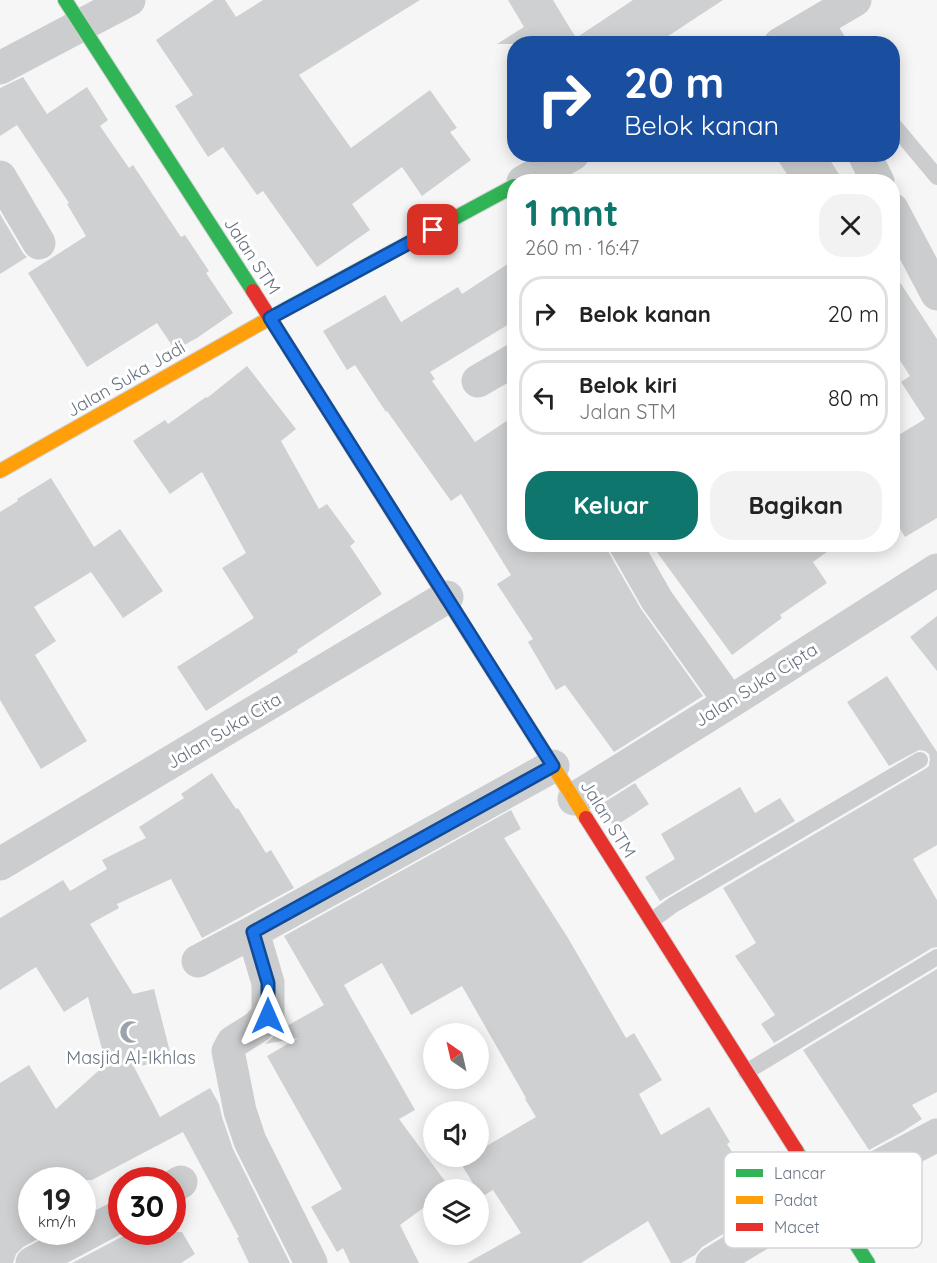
<!DOCTYPE html>
<html lang="id">
<head>
<meta charset="utf-8">
<style>
  :root { --surface:#fff; --page:#f2f2f2; --text:#222; --muted:#767676; --line:#e0e0e0; --accent:#0f766e }
  body { margin:0; font-family:Quicksand,sans-serif; background:var(--page); color:var(--text); height:100vh; display:flex; flex-direction:column; font-size:22px; white-space:nowrap }
  * { box-sizing:border-box; margin:0 }
  p { font-size:20px; color:var(--muted) }
  .icon { flex:none; width:33px; height:33px; fill:none; stroke:currentColor; stroke-width:2; stroke-linecap:round; stroke-linejoin:round }
  .map { position:relative; flex:1; overflow:hidden }
  .side { position:absolute; left:507px; top:174px; width:393px; height:378px; display:flex; flex-direction:column; background:var(--surface); border-radius:24px; box-shadow:0 3px 15px #0003 }
  .side>* { flex:none }
  .banner { position:absolute; left:507px; top:36px; width:393px; height:126px; border-radius:24px; box-shadow:0 3px 15px #0003; background:#1a4fa0; color:#fff; overflow:hidden }
  .needle { width:39px; rotate:326deg }
  .fabs { position:absolute; left:423px; top:1023px; display:grid; gap:12px }
  .fabs a { display:grid; place-items:center; width:66px; height:66px; border-radius:50%; background:var(--surface); box-shadow:0 3px 15px #0003; font-size:30px }
  .speed { position:absolute; left:18px; top:1167px; display:flex; gap:12px; font-size:30px; font-weight:700; text-align:center }
  .speed>* { display:grid; place-content:center; width:78px; height:78px; border-radius:50%; background:var(--surface); box-shadow:0 3px 15px #0003; line-height:1 }
  .speed small { font-size:15px; font-weight:400 }
  .speed .limit { border:9px solid #d22; background:#fff; color:#111 }
  .pin { position:absolute; display:grid; place-items:center; width:51px; height:51px; color:#fff; margin:-26px; border-radius:12px; box-shadow:0 3px 9px #0006 }
  .me { position:absolute; width:66px; margin:-33px; rotate:0deg; stroke-linejoin:round; filter:drop-shadow(0 0 4px #0008) }
  .turn { display:flex; align-items:center; gap:21px; height:126px; padding:0 18px; font-size:27px }
  .turn .icon { width:78px; height:78px; stroke-width:2.5 }
  .turn b { display:block; font-size:42px; line-height:51px }
  .round { display:grid; place-items:center; flex:none; width:63px; height:63px; border-radius:24px; background:var(--page) }
  .overview { display:flex; align-items:center; justify-content:space-between; height:102px; padding:0 18px }
  h1 { font-size:36px; font-weight:800; line-height:45px; color:var(--accent) }
  .cta { display:flex; gap:12px; margin-top:auto; padding:12px 18px }
  .cta a { flex:1; height:69px; border-radius:24px; background:var(--accent); color:#fff; font-size:24px; font-weight:800; line-height:69px; text-align:center }
  .cta a+a { background:var(--page); color:var(--text) }
  ul { padding:0; list-style:none }
  li { display:flex; align-items:center; gap:18px; height:75px; margin:0 12px 9px; padding:0 6px; border:3px solid var(--line); border-radius:24px }
  li div { flex:1 }
  li b { display:block; font-size:22px }
  li em { font-style:normal }
  .map>svg:first-child { display:block }
  .building { fill:#cfd0d1 }
  .lines { fill:none; stroke-linecap:round; stroke-linejoin:round }
  .fast-casing { stroke:#d2d3d4; stroke-width:16 }
  .slow-casing { stroke:#d2d3d4; stroke-width:16 }
  .jam-casing { stroke:#d2d3d4; stroke-width:16 }
  .lane { stroke:#cccdcf; stroke-width:16 }
  .street { stroke:#cccdcf; stroke-width:33 }
  .fast { stroke:#30b455; stroke-width:14 }
  .slow { stroke:#ff9f0a; stroke-width:14 }
  .jam { stroke:#e5322d; stroke-width:14 }
  .route-casing { stroke:#114b97; stroke-width:15 }
  .route { stroke:#1a73e8; stroke-width:10 }
  .labels { text-anchor:middle; stroke-width:6; stroke-linejoin:round; paint-order:stroke }
  .street-label { font-size:18px; fill:#697483; stroke:#fff }
  .poi-label { font-size:18px; fill:#697483; stroke:#fff }
  .key { fill:#fff; stroke:#d2d5da; stroke-width:1.5 }
  .key-label { font-size:16px; fill:#697483 }
</style>
</head>
<body>
<div class="map">
<svg width="937" height="1263" viewBox="0 0 937 1263">
  <rect width="100%" height="100%" fill="#f6f6f6"/>
  <!-- building -->
  <path class="building" d="M214 0H225L236 17 263 0H420L299 75 351 148 430 90 457 128 450 132 471 160 422 196 402 167 352 204 370 230 317 267 263 191 257 195 223 147 208 157 175 106 193 95 156 40Z
    M508 0H553L576 38 633 0H723L656 44H497L524 27Z
    M23 77 47 114 87 87 108 120 100 126 129 168 133 165 181 237 185 235 209 271 206 273 233 313 197 338 175 350 157 323 87 367 28 273 86 236 67 204 69 203 17 125 0 136V88Z
    M774 154H826L844 182H792Z
    M0 214 23 253 27 257 0 274Z
    M514 260V321L430 372 435 379 432 381 475 442 514 416V544H606L609 553 641 609 703 696 614 752 565 685 556 690 528 642 533 639 497 584 511 575 461 494 451 501 387 411 386 412 355 365 347 370 323 331 385 295 401 322 458 287 462 294Z
    M892 270 937 339V518L905 537 892 516V439L925 419 901 382 910 376 892 348Z
    M247 366 296 429 281 441 319 509 327 504 355 542 350 546 382 594 297 650 298 652 206 711 177 667 254 618 222 568 246 553 202 472 170 494 133 441 165 420 168 424 206 397 207 398Z
    M51 478 94 547 120 529 163 591 123 618 91 572 34 607 56 641 35 655 87 741 41 769 0 700V512L18 501 17 499Z
    M651 544H838L813 562 827 583 780 615 782 618 732 655Z
    M937 616V671L910 637Z
    M887 676 937 752V845L913 859 937 900V947L932 948 774 1043 761 1024 775 1015 735 956 756 943 723 888 925 769 929 766 930 759 929 754 925 751 919 750 889 766 847 702Z
    M212 773 236 809 238 808 266 853 271 850 294 888 202 938 171 879 117 904 119 908 90 924 133 994 154 989 172 1060 134 1067 160 1117 210 1088 219 1104 222 1117 233 1149 290 1263H249L237 1238 239 1237 183 1132 92 1180H32L31 1232H51L23 1247 16 1254 13 1263H0V1083L29 1065 56 1109 106 1064 88 997 64 1012 36 967 0 990V918L63 880 70 891 107 869 102 860 146 838 139 827 184 798 181 794Z
    M635 783 649 804 614 827 600 805Z
    M740 787 755 813 780 798 795 821 660 901 645 877 675 859 661 834Z
    M511 810 521 829 504 838 568 938 626 1038 634 1033 662 1080 639 1094 661 1135 709 1107 730 1142 727 1144 767 1207 702 1247 695 1255 681 1263H671L648 1221 581 1263H467L521 1233 493 1190 481 1197 478 1190H477L460 1162 470 1156H478V1151L536 1117 525 1099 526 1098 462 986 411 1015 382 963 344 985 415 1110 399 1119 450 1188 448 1190H434V1200L400 1225 419 1263H350L343 1248 337 1252 311 1207 342 1189 267 1056 298 1038 265 1044 280 1030 324 1005 284 936Z
    M937 969V1092L912 1105 922 1119 902 1132 869 1150 803 1050Z
    M131 1232H182L195 1254 181 1263H72Z"/>
  <g class="lines">
    <!-- fast casing -->
    <g class="fast-casing">
      <path id="fast" d="M65 0 253 291
        M286 309 514 186
        M796 1150 868 1263"/>
    </g>
    <!-- slow casing -->
    <g class="slow-casing">
      <path id="slow" d="M0 471 286 309
        M447 599 586 818"/>
    </g>
    <!-- jam casing -->
    <g class="jam-casing">
      <path id="jam" d="M253 291 447 599
        M586 818 796 1150"/>
    </g>
    <!-- lane -->
    <path class="lane" d="M824 18 840 44
      M892 123 937 177
      M651 921 673 905 920 760
      M746 1072 937 957"/>
    <!-- street -->
    <path class="street" d="M780 44 855 0
      M0 68 129 0
      M864 154 878 182
      M0 177 39 243
      M523 182 573 154
      M892 209 937 294
      M478 381 514 360
      M625 544 657 600 730 702
      M574 799 730 702 937 570
      M0 864 447 597
      M253 932 268 983V1015L257 1027 233 1042 228 1051 240 1111 250 1141 311 1263
      M198 961 253 932 553 766
      M172 1187 181 1182
      M32 1263 122 1215
      M712 1263 824 1195 937 1135"/>
    <!-- fast -->
    <use href="#fast" class="fast"/>
    <!-- slow -->
    <use href="#slow" class="slow"/>
    <!-- jam -->
    <use href="#jam" class="jam"/>
  </g>
  <g class="lines">
    <!-- route casing -->
    <g class="route-casing">
      <path id="route" d="M268 1016V983L253 932 553 766 270 318 433 230"/>
    </g>
    <!-- route -->
    <use href="#route" class="route"/>
  </g>
  <!-- icons -->
  <defs>
    <g id="mosque-bare" transform="scale(1.8)"><path d="M3.5-4.9A6 6 0 1 0 3.5 4.9A5 5 0 1 1 3.5-4.9Z" fill="#9aa2ab" stroke="#fff" stroke-width="2.5" paint-order="stroke"/></g>
  </defs>
  <g fill-rule="evenodd">
    <use href="#mosque-bare" x="131" y="1032"/>
  </g>
  <g class="labels">
    <!-- street labels -->
    <g class="street-label">
      <text transform="translate(252 256) rotate(57)" y="6">Jalan STM</text>
      <text transform="translate(126 379) rotate(-30)" y="6">Jalan Suka Jadi</text>
      <text transform="translate(756 685) rotate(-32)" y="6">Jalan Suka Cipta</text>
      <text transform="translate(224 731) rotate(-31)" y="6">Jalan Suka Cita</text>
      <text transform="translate(608 819) rotate(58)" y="6">Jalan STM</text>
    </g>
    <!-- poi labels -->
    <g class="poi-label">
      <text x="131" y="1064">Masjid Al-Ikhlas</text>
    </g>
  </g>
  <!-- legend -->
  <rect x="724" y="1152" width="198" height="96" rx="9" class="key"/>
  <rect x="736" y="1169" width="27" height="8" fill="#30b455"/>
  <rect x="736" y="1196" width="27" height="8" fill="#ff9f0a"/>
  <rect x="736" y="1223" width="27" height="8" fill="#e5322d"/>
  <g class="key-label">
    <text x="774" y="1179">Lancar</text>
    <text x="774" y="1206">Padat</text>
    <text x="774" y="1233">Macet</text>
  </g>
</svg>
<div class="fabs">
<a><svg class="needle" viewBox="-14 -14 28 28"><path d="M0-13l5 13h-10z" fill="#e53935"/><path d="M0 13l5-13h-10z" fill="#767676"/></svg></a>
<a><svg class="icon" aria-label="sound" viewBox="0 0 24 24"><path d="M4 9h4l5-4v14l-5-4H4zM17 9q2 3 0 6"/></svg></a>
<a><svg class="icon" aria-label="layers" viewBox="0 0 24 24"><path d="M12 4l9 5-9 5-9-5zM3 14l9 5 9-5"/></svg></a>
</div>
<div class="speed"><div>19<small>km/h</small></div><div class="limit">30</div></div>
<div class="pin" style="left:433px;top:230px;background:#d93025"><svg class="icon" aria-label="arrive" viewBox="0 0 24 24"><path d="M6 21V4h12l-3 4 3 4H6"/></svg></div>
<svg class="me" style="left:268px;top:1016px" viewBox="-20 -20 40 40"><path d="M0-17L14 15 0 8-14 15z" fill="#1a73e8" stroke="#fff" stroke-width="4"/></svg>
<div class="banner">
<div class="turn"><svg class="icon" aria-label="right" viewBox="0 0 24 24"><path d="M7 20v-9h11M14 6l5 5-5 5"/></svg><div><b>20 m</b>Belok kanan</div></div>
</div>
<section class="side">
<div class="overview"><div><h1>1 mnt</h1><p>260 m · 16:47</p></div><a class="round"><svg class="icon" aria-label="close" viewBox="0 0 24 24"><path d="M6 6l12 12M18 6L6 18"/></svg></a></div>
<ul>
<li><svg class="icon" aria-label="right" viewBox="0 0 24 24"><path d="M7 20v-9h11M14 6l5 5-5 5"/></svg><div><b>Belok kanan</b></div><em>20 m</em></li>
<li><svg class="icon" aria-label="left" viewBox="0 0 24 24"><path d="M17 20v-9H6M10 6l-5 5 5 5"/></svg><div><b>Belok kiri</b><p>Jalan STM</p></div><em>80 m</em></li>
</ul>
<div class="cta"><a>Keluar</a><a>Bagikan</a></div>
</section>
</div>
</body>
</html>
